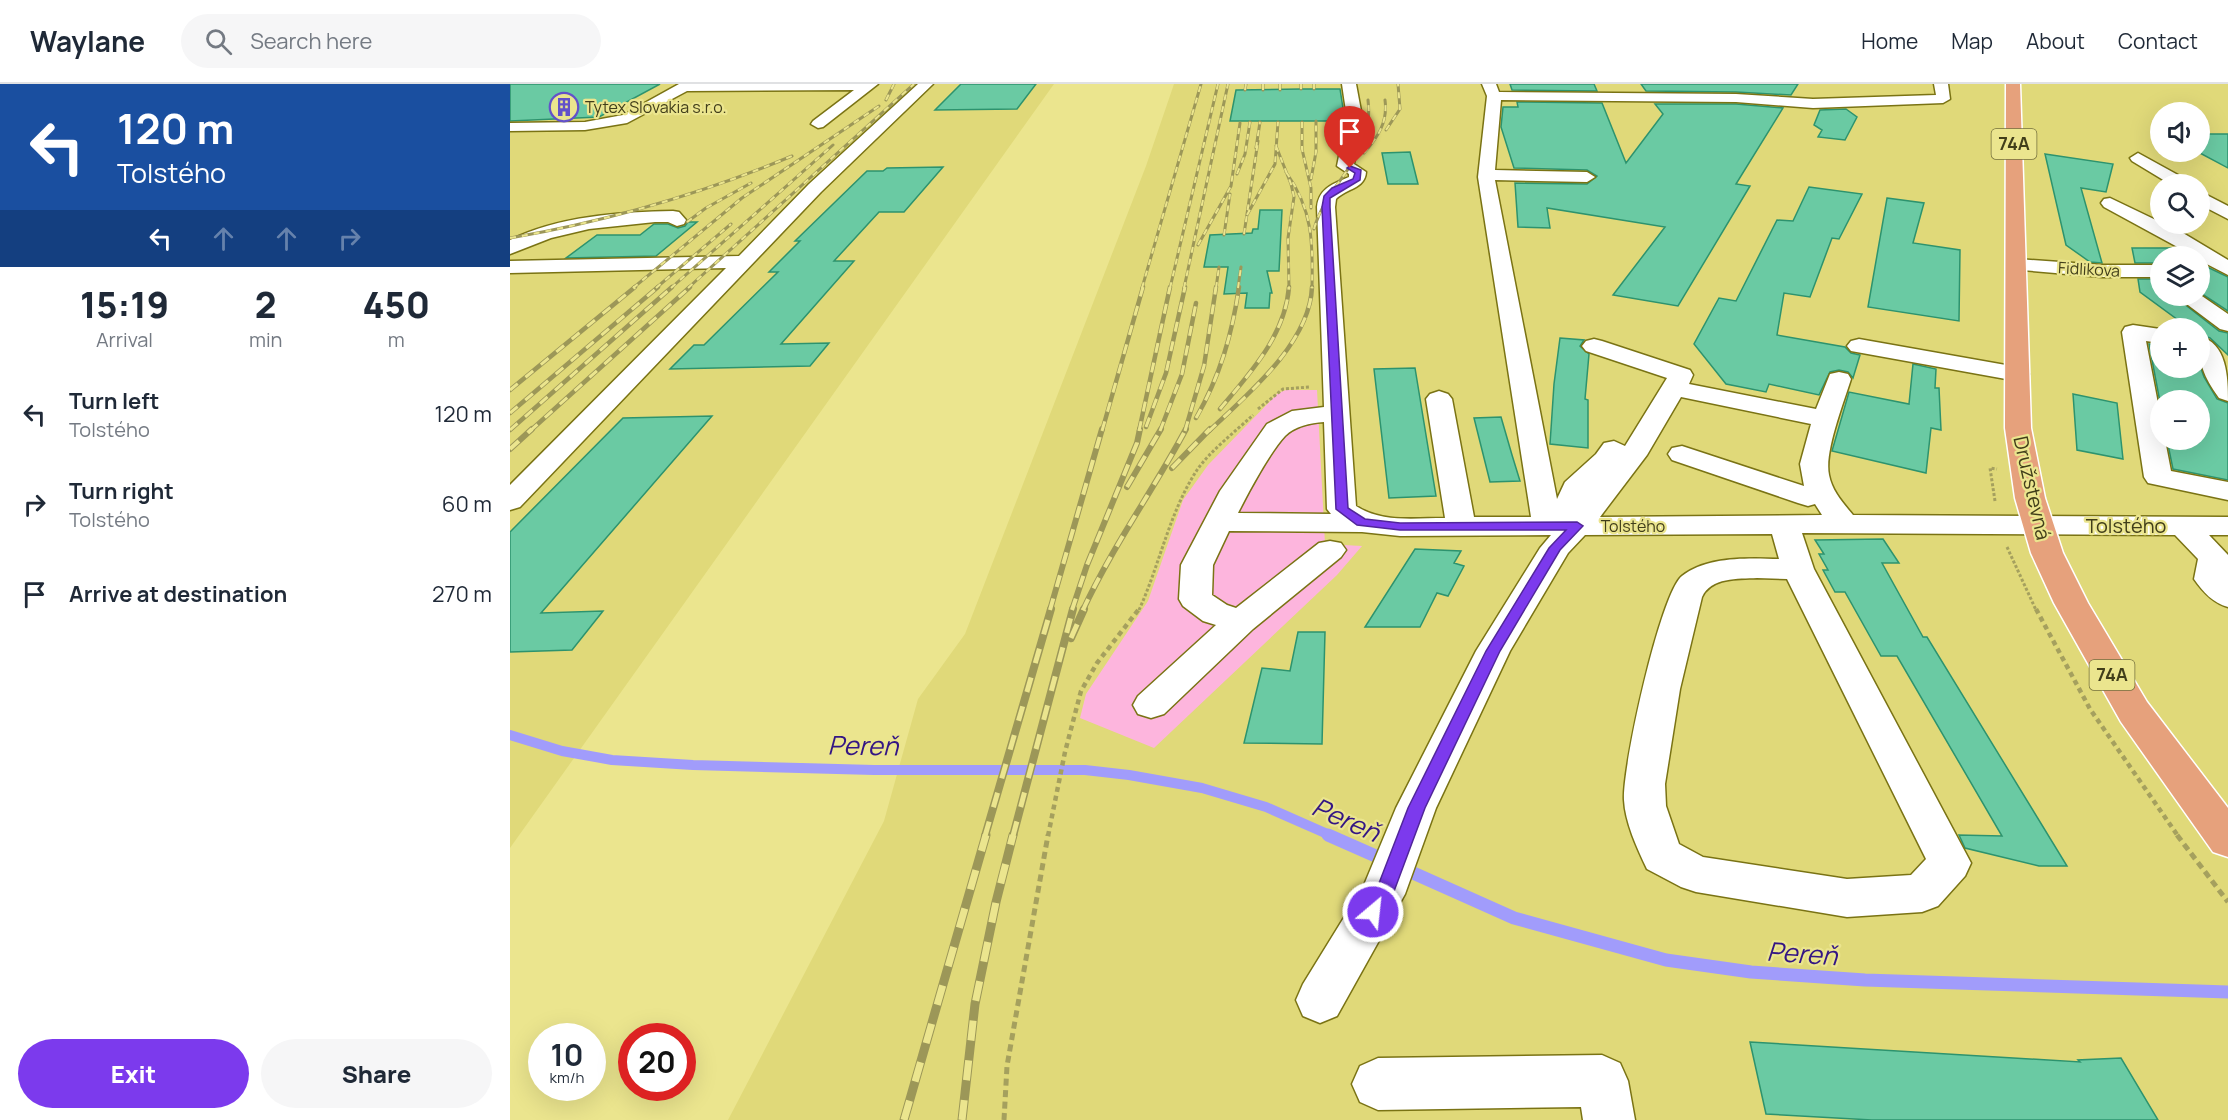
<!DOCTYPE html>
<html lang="en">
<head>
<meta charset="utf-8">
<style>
  :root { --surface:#fff; --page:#f6f6f7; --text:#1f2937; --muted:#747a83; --line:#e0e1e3; --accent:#7c3aed }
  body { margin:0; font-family:Manrope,sans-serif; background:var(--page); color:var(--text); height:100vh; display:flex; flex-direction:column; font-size:22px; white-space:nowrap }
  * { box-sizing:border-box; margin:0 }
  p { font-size:20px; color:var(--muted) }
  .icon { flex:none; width:33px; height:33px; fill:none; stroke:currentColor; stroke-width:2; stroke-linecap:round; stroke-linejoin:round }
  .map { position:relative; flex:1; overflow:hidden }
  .sheet { display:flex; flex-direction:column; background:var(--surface); width:510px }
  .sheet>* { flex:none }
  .top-card { background:#1a4fa0; color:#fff; overflow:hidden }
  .tools { position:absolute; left:1640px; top:18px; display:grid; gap:12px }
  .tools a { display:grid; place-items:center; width:60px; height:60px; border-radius:50%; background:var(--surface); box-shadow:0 6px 24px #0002; font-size:30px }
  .speed { position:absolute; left:18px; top:939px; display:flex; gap:12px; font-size:30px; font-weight:700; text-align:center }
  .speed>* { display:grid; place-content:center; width:78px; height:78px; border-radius:50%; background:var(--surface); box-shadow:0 6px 24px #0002; line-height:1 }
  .speed small { font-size:15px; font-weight:400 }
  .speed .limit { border:9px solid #d22; background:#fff; color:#111 }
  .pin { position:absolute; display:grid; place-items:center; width:51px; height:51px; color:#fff; margin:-62px -26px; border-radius:50% 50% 50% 0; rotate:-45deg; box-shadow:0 0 6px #0007 }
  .pin .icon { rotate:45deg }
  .me { position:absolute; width:66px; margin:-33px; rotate:28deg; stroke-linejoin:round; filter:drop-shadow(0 0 4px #0008) }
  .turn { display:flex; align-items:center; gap:21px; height:126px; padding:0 18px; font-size:27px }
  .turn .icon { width:78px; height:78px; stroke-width:2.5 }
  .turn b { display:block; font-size:42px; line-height:51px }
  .lanes { display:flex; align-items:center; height:57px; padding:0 18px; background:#0003; justify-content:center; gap:30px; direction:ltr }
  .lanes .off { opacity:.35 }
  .eta { display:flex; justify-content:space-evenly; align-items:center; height:102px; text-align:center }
  .eta b { font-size:36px; font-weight:800; line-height:42px }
  .primary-button { display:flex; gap:12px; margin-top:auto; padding:12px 18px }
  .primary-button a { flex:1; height:69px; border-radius:36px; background:var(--accent); color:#fff; font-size:24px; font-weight:800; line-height:69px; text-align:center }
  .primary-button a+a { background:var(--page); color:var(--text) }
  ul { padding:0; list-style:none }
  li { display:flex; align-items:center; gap:18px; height:90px; padding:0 18px }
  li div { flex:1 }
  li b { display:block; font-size:22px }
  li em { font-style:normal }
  header { display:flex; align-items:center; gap:36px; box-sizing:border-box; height:84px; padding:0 30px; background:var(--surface); border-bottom:2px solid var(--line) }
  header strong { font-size:28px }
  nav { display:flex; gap:33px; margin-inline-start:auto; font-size:21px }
  .search { width:420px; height:54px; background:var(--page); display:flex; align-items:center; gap:15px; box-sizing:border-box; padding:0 21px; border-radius:33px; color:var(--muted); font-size:22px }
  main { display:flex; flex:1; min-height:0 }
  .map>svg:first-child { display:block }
  .built { fill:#e0d979; fill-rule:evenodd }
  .green { fill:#fdb5dd }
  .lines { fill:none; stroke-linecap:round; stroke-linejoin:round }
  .stream-far1 { stroke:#a19cfb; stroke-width:10 }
  .stream { stroke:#a19cfb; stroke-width:13 }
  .building { fill:#6acaa3; stroke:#2d936e; stroke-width:1.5 }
  .minor-casing { stroke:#7a7314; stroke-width:3 }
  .major-casing { stroke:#fff; stroke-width:3 }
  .path-far2 { stroke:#a5a05e; stroke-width:3; stroke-dasharray:3 2; stroke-linecap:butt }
  .path-far1 { stroke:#a5a05e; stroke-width:4.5; stroke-dasharray:5 4; stroke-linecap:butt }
  .path { stroke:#a5a05e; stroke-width:5; stroke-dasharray:7 4.5; stroke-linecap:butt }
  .minor { fill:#fff; fill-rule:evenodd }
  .major { fill:#e6a17c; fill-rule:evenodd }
  .rail-far4-casing { stroke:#9c9758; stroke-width:3 }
  .rail-far3-casing { stroke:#9c9758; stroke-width:4.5 }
  .rail-far2-casing { stroke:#9c9758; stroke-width:6 }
  .rail-far1-casing { stroke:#9c9758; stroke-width:8 }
  .rail-casing { stroke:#9c9758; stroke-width:9 }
  .rail-far4 { stroke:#ebe58e; stroke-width:2; stroke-dasharray:6; stroke-linecap:butt }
  .rail-far3 { stroke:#ebe58e; stroke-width:3; stroke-dasharray:10; stroke-linecap:butt }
  .rail-far2 { stroke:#ebe58e; stroke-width:4; stroke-dasharray:12; stroke-linecap:butt }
  .rail-far1 { stroke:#ebe58e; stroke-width:5; stroke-dasharray:15; stroke-linecap:butt }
  .rail { stroke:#ebe58e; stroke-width:7; stroke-dasharray:20; stroke-linecap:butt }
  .route { fill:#7c3aed; stroke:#51269a; stroke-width:1.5 }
  .labels { text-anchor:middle; stroke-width:4.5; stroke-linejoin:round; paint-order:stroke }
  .far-poi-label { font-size:16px; fill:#413e1a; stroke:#ebe58e; text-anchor:start }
  .far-street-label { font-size:16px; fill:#413e1a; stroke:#ebe58e }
  .shield { fill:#ebe58e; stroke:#74703d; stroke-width:1.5 }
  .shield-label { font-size:18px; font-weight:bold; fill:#413e1a }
  .street-label { font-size:20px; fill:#413e1a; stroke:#ebe58e }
  .near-water-label { font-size:26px; font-style:italic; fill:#331584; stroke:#ebe58e }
</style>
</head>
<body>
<header>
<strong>Waylane</strong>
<div class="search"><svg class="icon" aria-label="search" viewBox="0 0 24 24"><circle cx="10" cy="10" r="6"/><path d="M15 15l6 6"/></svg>Search here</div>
<nav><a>Home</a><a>Map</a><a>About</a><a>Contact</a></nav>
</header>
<main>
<section class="sheet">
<div class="top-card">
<div class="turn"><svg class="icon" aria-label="left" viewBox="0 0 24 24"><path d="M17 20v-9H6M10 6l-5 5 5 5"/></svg><div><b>120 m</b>Tolstého</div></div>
<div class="lanes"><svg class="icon" aria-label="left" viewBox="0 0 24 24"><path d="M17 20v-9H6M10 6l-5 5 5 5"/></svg><svg class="icon off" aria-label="ahead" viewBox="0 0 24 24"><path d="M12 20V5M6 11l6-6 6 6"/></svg><svg class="icon off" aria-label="ahead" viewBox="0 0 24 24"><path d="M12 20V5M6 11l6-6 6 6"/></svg><svg class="icon off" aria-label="right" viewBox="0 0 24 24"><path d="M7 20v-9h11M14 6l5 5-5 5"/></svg></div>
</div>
<div class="eta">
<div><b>15:19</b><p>Arrival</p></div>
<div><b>2</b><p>min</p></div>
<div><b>450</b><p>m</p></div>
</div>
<ul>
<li><svg class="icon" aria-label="left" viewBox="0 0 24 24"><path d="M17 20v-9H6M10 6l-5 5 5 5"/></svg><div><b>Turn left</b><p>Tolstého</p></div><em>120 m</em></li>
<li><svg class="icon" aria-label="right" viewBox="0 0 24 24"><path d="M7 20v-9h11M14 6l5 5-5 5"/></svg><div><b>Turn right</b><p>Tolstého</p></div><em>60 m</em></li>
<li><svg class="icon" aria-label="arrive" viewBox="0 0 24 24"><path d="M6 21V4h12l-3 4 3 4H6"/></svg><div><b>Arrive at destination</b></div><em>270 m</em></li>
</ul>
<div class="primary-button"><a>Exit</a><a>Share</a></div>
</section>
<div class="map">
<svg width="1718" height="1036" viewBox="0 0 1718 1036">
  <rect width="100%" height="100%" fill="#ebe58e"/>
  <!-- built -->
  <path class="built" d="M0 0H544L0 764Z
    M664 0H1718V1036H218L374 737 408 615 455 550 636 82ZM1650 28H1689V68H1650ZM1650 100H1689V140H1650ZM1650 172H1689V212H1650ZM1650 244H1689V284H1650ZM1650 316H1689V356H1650Z"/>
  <!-- green -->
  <path class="green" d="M776 306H807L815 460 852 462 827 491 644 664 570 634 576 610 638 517 673 416 698 381 768 309Z"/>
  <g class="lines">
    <!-- stream-far1 -->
    <path class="stream-far1" d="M0 651 52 667 102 676 183 681 364 686H575L619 691 692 704 756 723 822 752"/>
    <!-- stream -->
    <path class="stream" d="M818 751 877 777
      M892 784 1004 834 1156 876 1241 888 1355 896 1718 908"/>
  </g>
  <!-- building -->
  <path class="building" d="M0 0H150L89 33 0 37Z
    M451 0H526L507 25 425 26Z
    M1000 0H1084L1087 7 1002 6Z
    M1131 0H1288L1281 11 1226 8 1136 7Z
    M791 5H830L835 37H720L726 6Z
    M1007 18 1092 19 1116 79 1153 30 1145 20H1226L1273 24 1226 100 1240 102 1168 222 1103 211 1155 143 1037 124 1040 144 1008 143 1005 99 1077 100 1087 92 1077 86 1004 84 991 43 993 23H1008Z
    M1336 25 1347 33 1335 56 1308 53 1312 46 1304 41 1310 26Z
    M1689 50H1718V84L1688 68Z
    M900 68 908 100H878L872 69Z
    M1535 70 1603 80 1596 108 1571 104 1592 179 1580 178 1556 161Z
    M433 83 394 128H369L324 177H344L271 260 319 259 300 282 160 285 184 261H194L268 188H259L290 157H285L357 87H373L377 84Z
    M1299 103 1352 110 1329 155 1322 154 1300 213 1274 209 1267 251 1335 263 1341 269 1350 271 1343 294 1338 288 1329 286 1320 288 1309 311 1259 300 1256 308 1216 300 1184 260 1209 214 1226 217 1267 136 1283 137Z
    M1377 114 1414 119 1403 159 1450 166 1449 237 1358 223Z
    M750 126H772L769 187H757L762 209H760L759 224H735L737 209 714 210 718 183H694L700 151 742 149 743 145H748Z
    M178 138H187L146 172 56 174 87 151H130L144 140H158L168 144 175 142Z
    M1622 164H1664L1680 172H1650V179H1625Z
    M1689 179 1718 193V227L1689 208Z
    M1628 195H1650V212H1664L1709 247 1718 249V271L1700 254 1689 250V244H1679L1630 208Z
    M1050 254 1074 256 1070 262 1079 270 1075 315 1078 316V364L1040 360 1044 300Z
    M1639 260 1650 261V284H1689V279L1694 293 1707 315 1718 319V396L1663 385 1657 356H1689V316L1650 318Z
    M1403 280 1426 285 1425 304H1429L1431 346 1421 344 1416 389 1322 367 1339 308 1399 320Z
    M905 284 926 412 879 414 864 285Z
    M1563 310 1607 319 1613 375 1567 366Z
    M202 332 31 529 93 527 62 566 0 568V448L113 334Z
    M991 333 1002 371 1010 397 980 398 964 334Z
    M1373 455 1389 479H1372L1413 553H1417L1557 782H1529L1455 764 1449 751 1492 752 1387 572H1371L1335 508H1325L1313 486H1318L1309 470H1314L1305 456Z
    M905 465 951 467 944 479 954 482 938 512 927 509 910 543H855Z
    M788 548H815L812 660 734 659 752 584 780 587Z
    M1240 958 1570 978 1568 976 1611 974 1648 1036H1362L1256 1030Z"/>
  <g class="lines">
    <!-- minor casing -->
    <g class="minor-casing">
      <path id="minor" d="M169 0H368L313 43 308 44 301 40 303 37 344 6 177 7 117 39 75 46 0 47V39L75 38 113 31Z
        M408 0H423L311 108 10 423 0 426V401L216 184 0 189V177L229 172 299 100Z
        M832 0H846L856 54 846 67 844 80 856 88C855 105 837 104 826 115L825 123 846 422C872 439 905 434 935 434L916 315 920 310 929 307 938 310 942 315 964 433H1021L968 93 977 12 972 0H986L989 8 1226 10 1303 15 1426 11 1424 0H1438L1440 15 1433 19 1303 24 1226 18 991 16 985 86 1077 88 1085 93 1077 98 985 96 1047 415 1055 398 1086 370 1094 359 1104 357 1115 362 1157 294 1076 267 1072 262 1076 257 1084 255 1092 257 1180 286 1183 291 1179 300 1306 325 1320 290 1329 288 1338 290 1341 295C1334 318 1314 368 1319 391 1322 407 1333 419 1343 431L1718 433V451H1699L1718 471V523C1703 519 1693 508 1684 495L1688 475 1665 451 1292 449 1304 485 1461 779 1455 792 1428 822 1412 828 1337 833 1186 808 1171 803 1137 785C1127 764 1115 738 1114 716 1112 684 1150 510 1172 492 1197 472 1239 474 1269 475L1262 450 1075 451 1058 469 1000 567 926 724 895 810 827 932 810 939 793 932 786 916 793 900 854 801 886 724 966 567 1030 464 1041 451 890 452 852 448 719 447 703 481 702 511 717 521 726 524 809 459 820 457 831 459 836 466 831 473 743 545 654 630 641 634 628 630 623 621 628 612 706 541 693 537 673 522 669 515 671 481 710 407 757 340 782 327 814 323 807 123C809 104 823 100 839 93V90L827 82 830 67 840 54ZM1171 313 1301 340 1290 380 1294 402 1172 362 1162 364 1158 370 1162 376 1288 419 1298 422 1305 420 1312 431 1090 433 1137 371ZM814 338 817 425 821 430 728 429C738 409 760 368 775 352 785 342 800 339 814 338ZM1247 494 1277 495 1416 775 1401 791 1337 795 1193 773 1169 760 1156 722 1155 700 1170 605 1192 513C1201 493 1228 495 1247 494Z
        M1628 69 1677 96 1680 100H1660L1622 77 1620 74Z
        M1689 107 1718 122V135L1689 120Z
        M1600 114 1673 149 1718 176V191L1689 176V172H1684L1594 123 1591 119 1594 115Z
        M163 127 169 128 176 136 174 140 167 142 158 138H145L79 145 41 154 0 170V156C49 132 110 128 163 127Z
        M1507 175 1592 181H1650V193H1592L1500 185 1497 181 1500 177Z
        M1689 210 1718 230V247L1710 245 1666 212Z
        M1623 241 1650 245V259L1636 257 1650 330V356H1655L1661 387 1718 398V416L1638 399 1634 393 1612 248 1615 243Z
        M1689 252C1717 259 1718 293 1718 317L1709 314C1693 291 1689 281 1689 252Z
        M1349 255 1507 283 1516 285 1519 290 1516 295 1507 297 1341 267 1337 262 1341 257Z
        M1092 971 1110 979 1118 997 1125 1036H1073L1071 1023 868 1026 850 1018 842 1000 850 982 868 974Z"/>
    </g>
    <!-- major casing -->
    <g class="major-casing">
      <path id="major" d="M1496 0H1510L1521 344 1535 414 1553 469 1578 519 1637 618 1718 724V773L1703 768 1611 638 1544 519 1521 469 1505 414 1495 344Z"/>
    </g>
    <!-- path-far2 -->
    <path class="path-far2" d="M748 325 773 305 799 303
      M1485 417 1480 384 1487 385
      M1497 463 1526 526
      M629 526C650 480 659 429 687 386 700 367 726 347 743 331"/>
    <!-- path-far1 -->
    <path class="path-far1" d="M1526 525 1580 625 1668 752
      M538 752 555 668 571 607 587 579 629 525"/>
    <!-- path -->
    <path class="path" d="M1667 751 1718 818
      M494 1036 497 982 538 751"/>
    <!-- minor -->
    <use href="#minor" class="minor"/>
    <!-- major -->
    <use href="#major" class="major"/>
    <!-- rail-far4 casing -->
    <g class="rail-far4-casing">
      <path id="rail-far4" d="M753 0V6
        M770 0V6
        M791 0V5
        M804 0V5
        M735 6 736 0
        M376 16 384 0
        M792 38V65L801 104V124
        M876 46 890 25 888 0
        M766 62 781 100 784 113 778 154 779 204
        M746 64 750 38
        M854 69C868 53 878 38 875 16
        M776 88C803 126 803 159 802 204
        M727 90 735 70 740 38
        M801 95 806 68V37
        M737 131 765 80 768 38
        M177 138 196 124 241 99
        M804 145C819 93 865 76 858 16
        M734 150 748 57
        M714 151 720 110
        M0 154C98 137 191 110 282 72
        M688 161 721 102 730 39
        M123 204 232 114 369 22
        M146 204 221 140
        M161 204 323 61
        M178 204 404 0
        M632 204 691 0
        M660 204 708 0
        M674 204 718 0
        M706 204 709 183
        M728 204 731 183"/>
    </g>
    <!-- rail-far3 casing -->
    <g class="rail-far3-casing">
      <path id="rail-far3" d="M0 306 125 203
        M710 325C740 289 775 252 779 203
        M0 329 148 203
        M686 334C710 292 722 251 729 203
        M636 343 656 289 675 203
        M0 346 162 203
        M20 347 180 203
        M592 347 633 203
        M629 347 660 203
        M650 347 672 290 686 219
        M675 347 694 282 706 203
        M699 347C737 311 800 259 802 203"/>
    </g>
    <!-- rail-far2 casing -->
    <g class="rail-far2-casing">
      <path id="rail-far2" d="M0 365 22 345
        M662 384 700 345
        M617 403 651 345
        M540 526 592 345
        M562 526 577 481 627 359 630 345
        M573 526C602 463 643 407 676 345"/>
    </g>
    <!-- rail-far1 casing -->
    <g class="rail-far1-casing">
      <path id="rail-far1" d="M561 554 574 525
        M475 752 541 525
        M503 752 563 525"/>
    </g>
    <!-- rail casing -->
    <g class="rail-casing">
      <path id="rail" d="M394 1036 476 751
        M452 1036 465 920 486 818 503 751"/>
    </g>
    <!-- rail-far4 -->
    <use href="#rail-far4" class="rail-far4"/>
    <!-- rail-far3 -->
    <use href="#rail-far3" class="rail-far3"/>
    <!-- rail-far2 -->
    <use href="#rail-far2" class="rail-far2"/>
    <!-- rail-far1 -->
    <use href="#rail-far1" class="rail-far1"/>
    <!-- rail -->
    <use href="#rail" class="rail"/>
  </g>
  <!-- route -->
  <path class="route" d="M840 82 851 86 850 96 820 114V123L838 424 855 435 890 439 1067 438 1073 442 1050 466 990 567 915 724 883 810 870 833 863 836 856 833 854 828 866 807 898 724 976 567 1039 464 1056 446H890L847 441 826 425 812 123 814 112 822 104 843 95 845 89 837 84Z"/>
  <!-- icons -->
  <defs>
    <g id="building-ring" transform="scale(1.5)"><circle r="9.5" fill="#ebe58e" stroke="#6351ca" stroke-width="1.5"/><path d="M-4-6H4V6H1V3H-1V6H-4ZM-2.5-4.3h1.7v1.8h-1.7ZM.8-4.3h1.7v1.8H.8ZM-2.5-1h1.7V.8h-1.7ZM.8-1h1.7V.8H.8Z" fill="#6351ca"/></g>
  </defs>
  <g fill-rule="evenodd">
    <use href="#building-ring" x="54" y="23"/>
  </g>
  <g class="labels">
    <!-- far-poi labels -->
    <g class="far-poi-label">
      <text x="75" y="29">Tytex Slovakia s.r.o.</text>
    </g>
    <!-- far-street labels -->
    <g class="far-street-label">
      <text transform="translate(1579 185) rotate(3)" y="6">Fidlikova</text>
      <text x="1123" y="448">Tolstého</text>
    </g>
    <!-- shield labels -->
    <g class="shield">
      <rect x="1481.5" y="45" width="45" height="30" rx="4.5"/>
      <rect x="1579.5" y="576" width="45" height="30" rx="4.5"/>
    </g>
    <g class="shield-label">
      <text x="1504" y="66">74A</text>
      <text x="1602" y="597">74A</text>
    </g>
    <!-- street labels -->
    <g class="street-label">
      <text transform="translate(1522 404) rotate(77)" y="7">Družstevná</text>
      <text x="1616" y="449">Tolstého</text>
    </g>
    <!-- near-water labels -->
    <g class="near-water-label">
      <text transform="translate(353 662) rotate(1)" y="9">Pereň</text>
      <text transform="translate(836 736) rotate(24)" y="9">Pereň</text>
      <text transform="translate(1292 870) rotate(4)" y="9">Pereň</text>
    </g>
  </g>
</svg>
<div class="tools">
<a><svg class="icon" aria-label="sound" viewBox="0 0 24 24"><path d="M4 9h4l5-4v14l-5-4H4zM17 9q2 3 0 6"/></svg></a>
<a><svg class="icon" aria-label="search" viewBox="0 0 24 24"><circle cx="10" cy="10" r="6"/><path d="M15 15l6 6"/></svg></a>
<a><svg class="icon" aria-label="layers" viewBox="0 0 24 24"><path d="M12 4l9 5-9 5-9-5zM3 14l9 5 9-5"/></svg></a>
<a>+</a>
<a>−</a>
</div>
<div class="speed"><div>10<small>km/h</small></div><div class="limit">20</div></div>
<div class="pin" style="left:840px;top:84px;background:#d93025"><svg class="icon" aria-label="arrive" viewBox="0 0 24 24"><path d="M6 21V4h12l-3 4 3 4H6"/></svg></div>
<svg class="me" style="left:863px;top:828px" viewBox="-20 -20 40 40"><circle r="17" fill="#7c3aed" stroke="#fff" stroke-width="3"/><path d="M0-11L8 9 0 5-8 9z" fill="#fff"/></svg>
</div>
</main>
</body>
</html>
